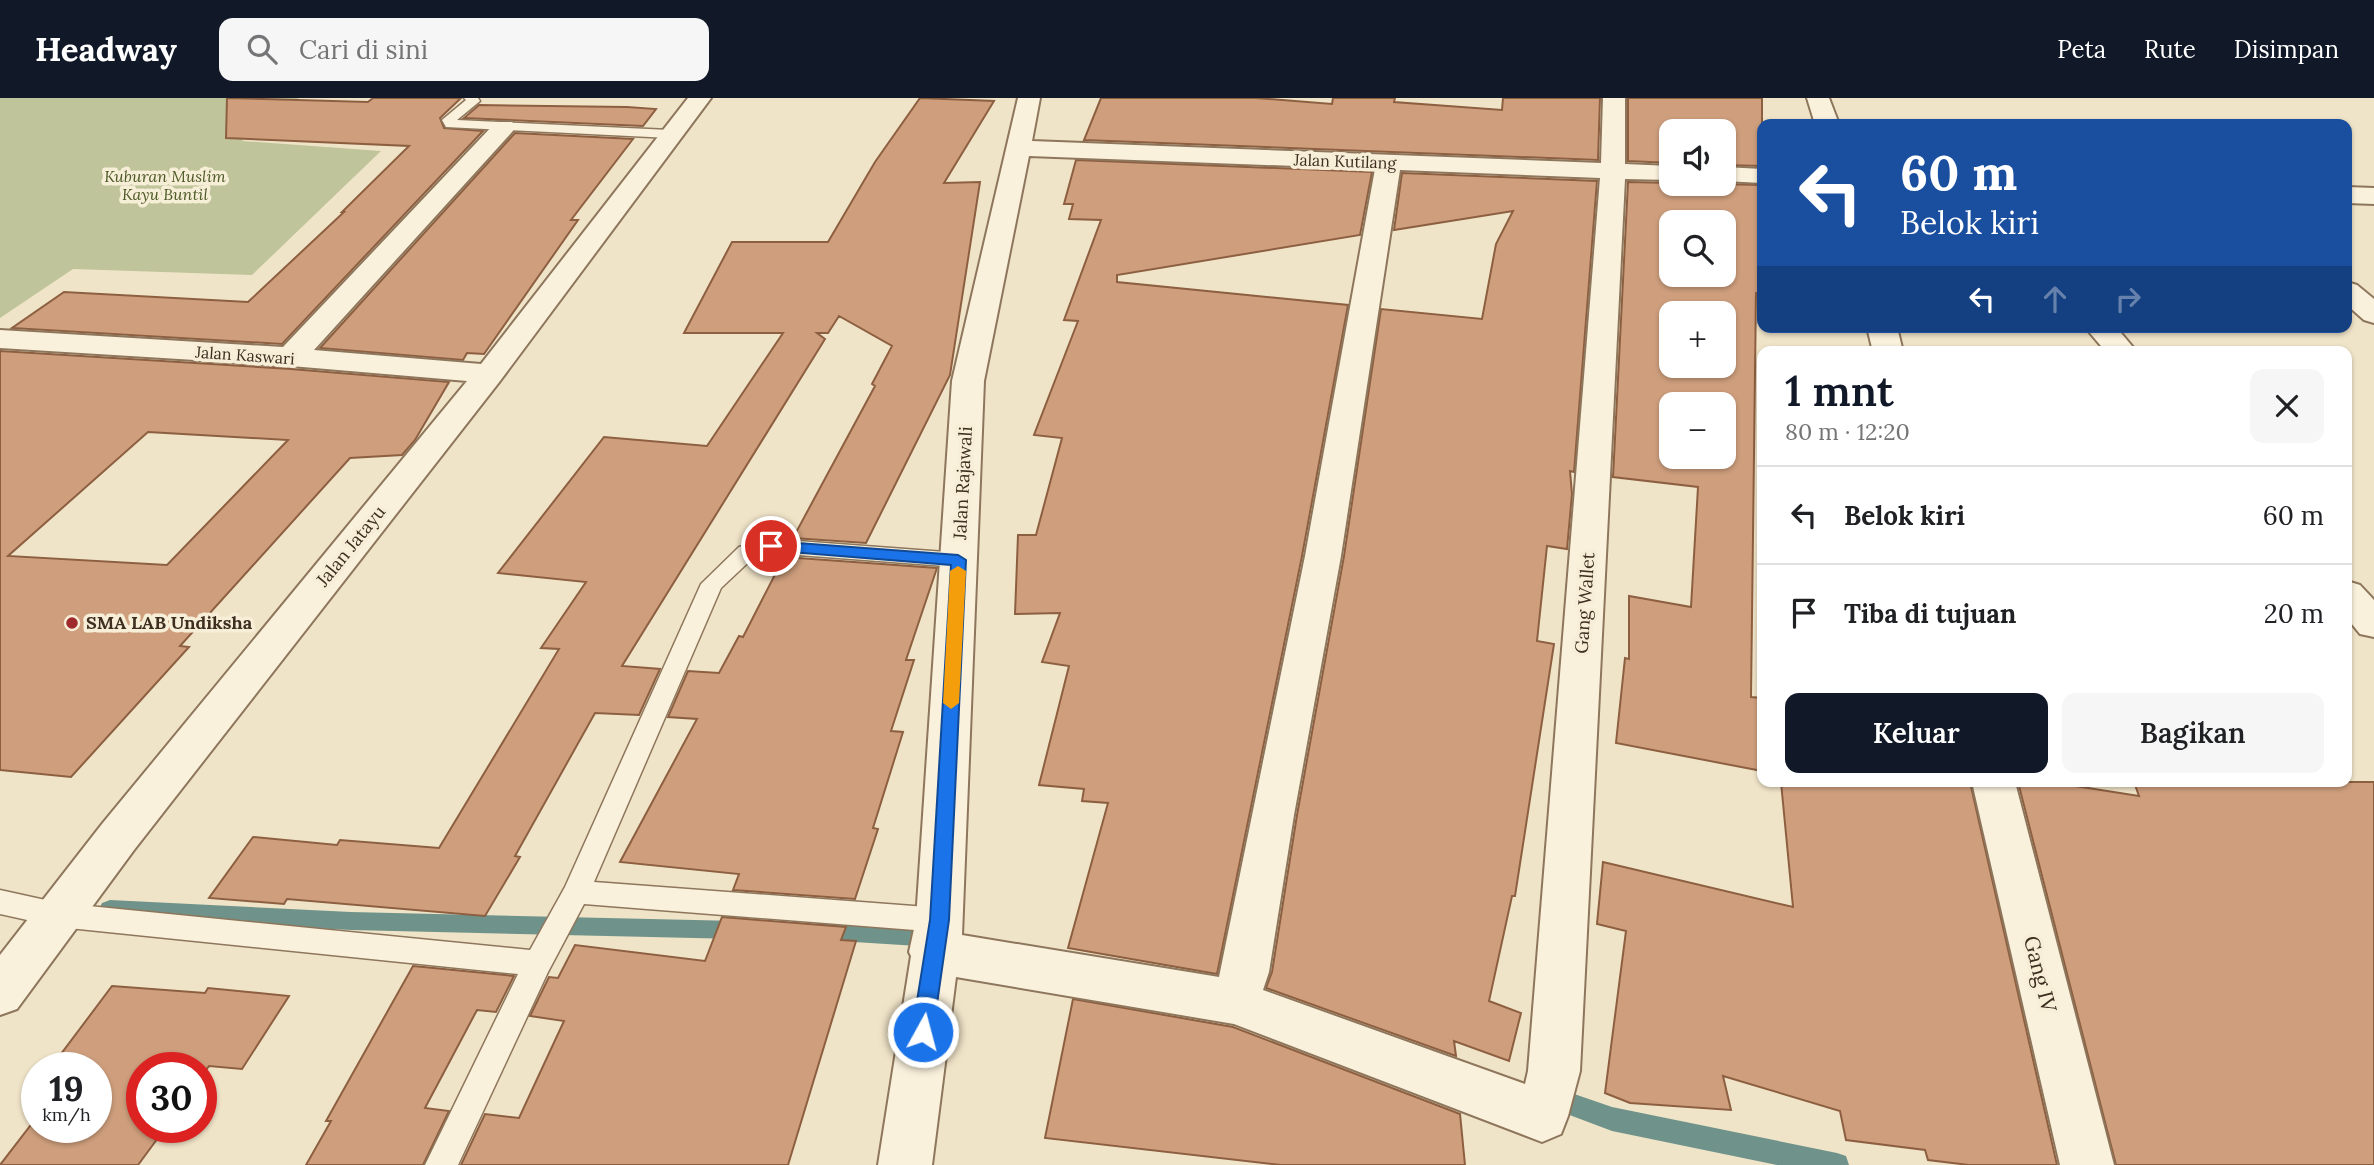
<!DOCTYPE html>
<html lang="id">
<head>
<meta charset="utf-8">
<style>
  :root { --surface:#fff; --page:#f6f6f6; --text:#202124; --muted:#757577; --line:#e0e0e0; --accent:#111827 }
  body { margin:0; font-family:Lora,serif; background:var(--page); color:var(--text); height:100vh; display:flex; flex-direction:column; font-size:26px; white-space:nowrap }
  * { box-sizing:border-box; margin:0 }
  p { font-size:23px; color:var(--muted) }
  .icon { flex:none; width:38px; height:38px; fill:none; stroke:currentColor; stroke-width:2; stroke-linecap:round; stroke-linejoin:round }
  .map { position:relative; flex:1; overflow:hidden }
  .sheet { position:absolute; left:1757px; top:248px; width:595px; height:441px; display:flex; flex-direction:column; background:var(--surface); border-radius:14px; box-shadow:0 2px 5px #0004 }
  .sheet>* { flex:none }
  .guide { position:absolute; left:1757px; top:21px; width:595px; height:214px; border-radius:14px; box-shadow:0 2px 5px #0004; background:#1a4fa0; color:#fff; overflow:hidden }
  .fabs { position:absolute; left:1659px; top:21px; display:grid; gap:14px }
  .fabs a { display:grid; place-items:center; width:77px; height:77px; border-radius:14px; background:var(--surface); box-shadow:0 2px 5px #0004; font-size:35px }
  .speed { position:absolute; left:21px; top:954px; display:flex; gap:14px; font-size:35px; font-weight:700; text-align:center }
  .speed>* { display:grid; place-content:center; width:91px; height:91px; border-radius:50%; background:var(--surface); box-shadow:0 2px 5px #0004; line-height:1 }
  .speed small { font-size:18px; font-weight:400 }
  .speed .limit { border:10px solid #d22; background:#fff; color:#111 }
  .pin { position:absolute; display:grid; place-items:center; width:60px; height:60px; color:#fff; margin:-30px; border:4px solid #fff; border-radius:50%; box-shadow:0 2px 7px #0007 }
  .me { position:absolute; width:77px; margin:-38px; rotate:7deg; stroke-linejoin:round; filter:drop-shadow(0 0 5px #0008) }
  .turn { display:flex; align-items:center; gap:24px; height:147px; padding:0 28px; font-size:32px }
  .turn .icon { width:91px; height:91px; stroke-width:2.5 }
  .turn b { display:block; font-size:49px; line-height:60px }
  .lanes { display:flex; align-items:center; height:66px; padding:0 28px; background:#0003; justify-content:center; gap:35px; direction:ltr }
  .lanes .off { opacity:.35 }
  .round { display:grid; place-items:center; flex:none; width:74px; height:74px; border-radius:14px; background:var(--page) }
  .head { display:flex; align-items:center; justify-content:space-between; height:119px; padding:0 28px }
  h1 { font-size:42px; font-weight:600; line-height:52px; color:var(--accent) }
  .action { display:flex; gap:14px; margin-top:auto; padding:14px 28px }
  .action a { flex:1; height:80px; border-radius:14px; background:var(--accent); color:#fff; font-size:28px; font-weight:600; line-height:80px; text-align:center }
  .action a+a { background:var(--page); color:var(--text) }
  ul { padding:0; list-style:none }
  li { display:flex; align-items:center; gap:21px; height:98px; padding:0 28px; border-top:2px solid var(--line) }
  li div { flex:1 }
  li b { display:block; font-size:26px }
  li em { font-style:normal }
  header { display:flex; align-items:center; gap:42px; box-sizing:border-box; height:98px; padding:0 35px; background:var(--accent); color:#fff }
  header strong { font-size:33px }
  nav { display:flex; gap:38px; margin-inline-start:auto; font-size:24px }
  .search { width:490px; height:63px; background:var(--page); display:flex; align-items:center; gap:18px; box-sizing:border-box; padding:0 24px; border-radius:14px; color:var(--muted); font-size:26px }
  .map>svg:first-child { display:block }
  .cemetery { fill:#bfc49a }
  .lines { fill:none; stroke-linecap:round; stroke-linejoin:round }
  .stream { fill:#6f938a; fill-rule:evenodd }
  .building { fill:#cf9f7d; stroke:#8d5f41; stroke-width:2; fill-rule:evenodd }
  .lane-casing { stroke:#8d765c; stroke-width:3 }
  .street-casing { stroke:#8d765c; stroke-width:4 }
  .lane { fill:#faf1dc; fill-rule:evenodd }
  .street { fill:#faf1dc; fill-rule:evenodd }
  .route { fill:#1a73e8; stroke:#114b97; stroke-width:2 }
  .slow { fill:#f59e0b }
  .poi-dot { fill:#9e2a2b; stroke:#f7eed8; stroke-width:2.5 }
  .labels { text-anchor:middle; stroke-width:7; stroke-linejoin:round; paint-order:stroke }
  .far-street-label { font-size:16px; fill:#3d2e20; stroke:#f7eed8 }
  .far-park-label { font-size:16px; font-style:italic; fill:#4d5a26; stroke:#f7eed8 }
  .street-label { font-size:18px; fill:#3d2e20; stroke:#f7eed8 }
  .poi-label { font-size:18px; font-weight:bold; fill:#3d2e20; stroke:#f7eed8; text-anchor:start }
  .near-street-label { font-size:21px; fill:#3d2e20; stroke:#f7eed8 }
</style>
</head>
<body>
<header>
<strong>Headway</strong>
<div class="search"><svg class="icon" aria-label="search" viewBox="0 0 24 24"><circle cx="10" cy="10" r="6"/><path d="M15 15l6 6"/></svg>Cari di sini</div>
<nav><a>Peta</a><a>Rute</a><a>Disimpan</a></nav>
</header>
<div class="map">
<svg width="2374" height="1067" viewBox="0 0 2374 1067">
  <rect width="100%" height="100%" fill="#f0e4c8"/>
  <!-- cemetery -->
  <path class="cemetery" d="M0 0H299L242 43 381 53 252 177 73 171 0 220Z"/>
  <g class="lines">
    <!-- stream -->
    <path class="stream" d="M110 802 351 814 738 823 746 825 749 832 746 839 738 841 351 832 110 820 102 817 99 811 102 805Z
      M822 824 934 831 942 833 945 840 942 847 934 849 822 842 814 840 811 833 814 826Z
      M1551 988 1612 1009 1837 1055 1846 1058 1849 1067H1777L1612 1033 1543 1007 1539 999 1543 991Z"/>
  </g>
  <!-- building -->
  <path class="building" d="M227 0 368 4 373 0H461L440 20 444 30 483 33 282 246 12 230 64 194 248 204 344 114H342L409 48 226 40Z
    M920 0 994 3 944 85 980 84 950 277 866 445 793 440 875 288 872 286 892 248 839 218 828 235H817L825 241 622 568 660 571 639 617 595 615 515 758 520 759 485 818 287 801 284 806 209 800 253 739 337 747 340 742 439 750 559 551 541 550 586 484 498 475 604 339 707 348 783 235H684L732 144H828L875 64Z
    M1101 0H1256L1332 6 1333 0H1395L1394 4 1502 12 1503 0H1600L1598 62 1084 42Z
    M1628 0H1762V68L1724 67V33H1671V65L1628 63Z
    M479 7 627 9 656 11 643 28 464 20Z
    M515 35 633 41 571 122H578L484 256 467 255 463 262 320 250Z
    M1076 62 1372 74 1360 137 1117 177V184L1348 207 1302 458 1217 876 1068 850 1108 705 1082 703 1084 691 1039 687 1069 568 1042 564 1060 515 1015 516 1018 437H1036L1062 340 1034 337 1078 223 1064 222 1101 122 1069 121 1073 106H1064Z
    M1402 75 1597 83 1574 374 1570 373 1572 396 1567 451 1547 448 1537 543 1554 546 1515 798H1512L1489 903 1521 915 1509 963 1454 943 1456 958 1266 890 1272 874 1297 717 1344 458 1381 211 1482 221 1496 146 1513 113 1394 132Z
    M1628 84 1762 87V194L1756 195 1751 599 1762 600V673L1616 645 1625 560 1629 561V498L1691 509 1698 389 1613 379ZM1671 124H1724V177H1671ZM1671 215H1724V268H1671ZM1671 306H1724V359H1671Z
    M0 253 291 271 449 284 415 342 402 357 350 360 180 548 189 549 71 679 0 672ZM148 334 288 342 167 467 8 458Z
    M784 459 937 470 906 562H914L891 633 903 634 873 730 878 731 855 801 733 792 739 776 620 764 697 621 668 619 688 573 719 575 739 538 743 539Z
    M1781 684H1970L2057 1067H1969L1928 1062 1925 1052 1846 1042 1840 1013 1723 978 1731 1012 1630 1005 1605 995 1626 833 1597 826 1603 764 1793 809Z
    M2018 684H2050L2139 698 2134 684H2374V1067H2116Z
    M722 819 846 829 841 842 856 843 788 1067H461L485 1016 519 1020 564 923 530 918 549 879 558 880 575 847 705 863Z
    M413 868 514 878 496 914 477 912 425 1010 449 1013 423 1067H306L331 1023H326Z
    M112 888 205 895 208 890 289 898 242 971 209 968 201 979V970H142V1029H166L138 1067H0L37 1019V1029H96V970H76L82 962 58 960Z
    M1073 901 1233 929 1460 1016 1465 1067H1281L1045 1040Z"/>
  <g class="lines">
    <!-- lane casing -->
    <g class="lane-casing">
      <path id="lane" d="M464 0H478L480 3 457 22 670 32 677 36 670 40 446 29 442 22 466 2Z
        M771 441 959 455 967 457 970 462 967 467 959 469 771 455 754 459 721 490 594 784 940 810 950 813 954 822 950 831 940 834 584 806 548 874 458 1067H425L518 876 59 829 0 816V792L59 805 530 852 565 789 701 486 739 449Z"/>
    </g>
    <!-- street casing -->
    <g class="street-casing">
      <path id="street" d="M688 0H711L500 283 134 752 17 911 0 917V857L102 726 467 283 291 268 0 250V232L283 249 496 24H512L516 29 512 34 314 252 481 266Z
        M1018 0H1040L1032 43 1601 65 1603 0H1625V66L1671 68V82L1625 81 1580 973 1568 1018 1561 1036 1542 1044 1234 926 956 879 932 1067H878L911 858 909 854 916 822 952 283ZM1029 58 1375 71 1305 458 1219 879 962 837 984 283ZM1400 72 1600 80 1528 973 1525 986 1263 892 1269 874 1294 717 1341 458Z
        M1807 0H1829L1839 26H1815Z
        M1724 69 1762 71V85L1724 83Z
        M2347 89 2374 90V106L2347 105Z
        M2347 184 2357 187 2374 201V225L2364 222 2347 207Z
        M1867 229H1897L1903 254H1873Z
        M2085 229H2116L2137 254H2106Z
        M2347 483 2360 487 2374 502V539L2360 536 2347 520Z
        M1972 684H2015L2114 1067H2060Z"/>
    </g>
    <!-- lane -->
    <use href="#lane" class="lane"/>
    <!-- street -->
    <use href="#street" class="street"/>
  </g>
  <!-- route -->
  <path class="route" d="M771 443 958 457 966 462 949 822 933 934 930 941 923 944 915 941 912 934 930 822 951 467 766 452 763 448 766 445Z"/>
  <!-- slow -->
  <path class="slow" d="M958 468 966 473 959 605 951 611 943 605 950 473Z"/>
  <!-- markers -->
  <circle class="poi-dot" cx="72" cy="525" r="7"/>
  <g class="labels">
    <!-- far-street labels -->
    <g class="far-street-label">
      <text transform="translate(1345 63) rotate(2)" y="6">Jalan Kutilang</text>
      <text transform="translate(245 257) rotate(4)" y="6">Jalan Kaswari</text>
    </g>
    <!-- far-park labels -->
    <g class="far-park-label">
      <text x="165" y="84">Kuburan Muslim<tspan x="165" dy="18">Kayu Buntil</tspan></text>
    </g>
    <!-- street labels -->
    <g class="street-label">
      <text transform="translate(963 385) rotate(-87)" y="6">Jalan Rajawali</text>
      <text transform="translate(351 448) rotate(-51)" y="6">Jalan Jatayu</text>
      <text transform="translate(1585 505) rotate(-86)" y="6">Gang Wallet</text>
    </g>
    <!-- poi labels -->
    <g class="poi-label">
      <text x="86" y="531">SMA LAB Undiksha</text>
    </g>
    <!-- near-street labels -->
    <g class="near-street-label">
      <text transform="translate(2040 876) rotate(76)" y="7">Gang IV</text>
    </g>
  </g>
</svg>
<div class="fabs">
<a><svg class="icon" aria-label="sound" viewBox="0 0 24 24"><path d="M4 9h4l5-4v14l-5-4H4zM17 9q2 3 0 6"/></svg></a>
<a><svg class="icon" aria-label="search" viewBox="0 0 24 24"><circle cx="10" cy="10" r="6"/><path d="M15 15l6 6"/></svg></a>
<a>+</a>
<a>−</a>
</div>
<div class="speed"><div>19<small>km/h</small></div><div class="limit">30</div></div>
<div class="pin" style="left:771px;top:448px;background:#d93025"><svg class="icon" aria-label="arrive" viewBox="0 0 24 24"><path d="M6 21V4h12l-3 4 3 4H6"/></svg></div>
<svg class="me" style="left:923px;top:934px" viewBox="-20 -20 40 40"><circle r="17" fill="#1a73e8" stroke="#fff" stroke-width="3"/><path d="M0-11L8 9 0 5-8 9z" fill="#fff"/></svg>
<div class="guide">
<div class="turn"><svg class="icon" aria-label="left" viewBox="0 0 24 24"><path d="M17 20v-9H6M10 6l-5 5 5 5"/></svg><div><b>60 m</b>Belok kiri</div></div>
<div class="lanes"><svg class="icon" aria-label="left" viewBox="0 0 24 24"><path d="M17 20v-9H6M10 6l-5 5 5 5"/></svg><svg class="icon off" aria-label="ahead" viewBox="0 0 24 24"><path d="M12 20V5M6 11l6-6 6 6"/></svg><svg class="icon off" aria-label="right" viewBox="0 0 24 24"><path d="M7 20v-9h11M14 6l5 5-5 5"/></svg></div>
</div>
<section class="sheet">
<div class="head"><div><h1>1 mnt</h1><p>80 m · 12:20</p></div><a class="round"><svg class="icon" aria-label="close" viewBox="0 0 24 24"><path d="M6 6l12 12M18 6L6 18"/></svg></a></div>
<ul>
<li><svg class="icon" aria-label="left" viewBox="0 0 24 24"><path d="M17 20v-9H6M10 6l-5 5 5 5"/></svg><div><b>Belok kiri</b></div><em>60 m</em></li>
<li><svg class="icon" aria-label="arrive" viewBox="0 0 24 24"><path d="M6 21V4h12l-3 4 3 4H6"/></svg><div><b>Tiba di tujuan</b></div><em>20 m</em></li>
</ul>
<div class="action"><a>Keluar</a><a>Bagikan</a></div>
</section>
</div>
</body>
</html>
